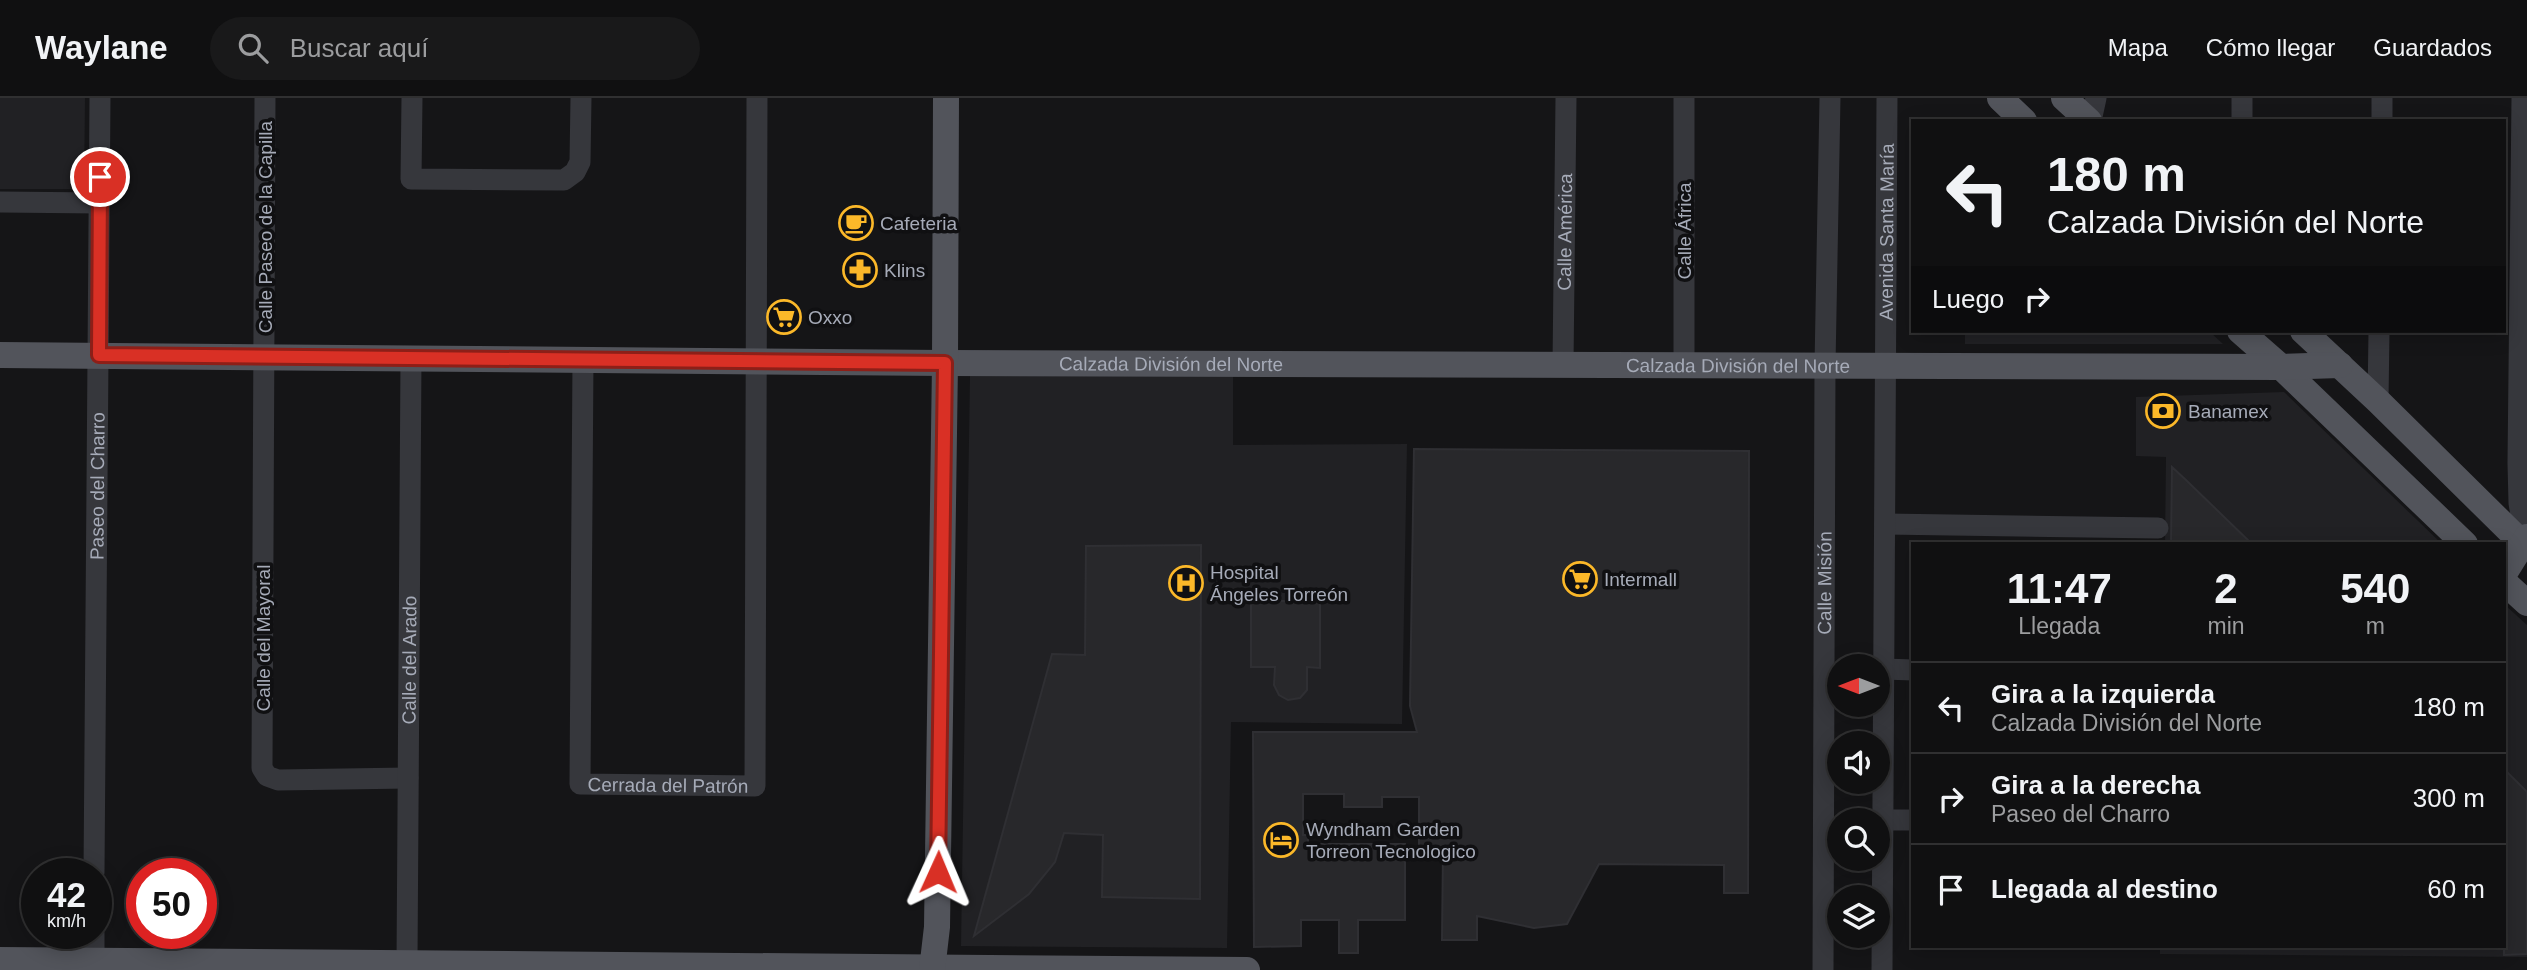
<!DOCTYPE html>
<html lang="es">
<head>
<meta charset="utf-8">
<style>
  :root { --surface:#101011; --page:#19191a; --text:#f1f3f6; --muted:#9c9d9f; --line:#303031 }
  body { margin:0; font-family:Arial,sans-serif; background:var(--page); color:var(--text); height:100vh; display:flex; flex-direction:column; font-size:26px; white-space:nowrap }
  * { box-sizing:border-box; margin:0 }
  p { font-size:23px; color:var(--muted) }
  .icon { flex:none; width:38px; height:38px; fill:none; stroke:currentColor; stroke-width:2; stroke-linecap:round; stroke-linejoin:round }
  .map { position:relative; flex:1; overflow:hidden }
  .sheet { position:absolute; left:1911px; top:444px; width:595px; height:406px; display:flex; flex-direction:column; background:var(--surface); border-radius:0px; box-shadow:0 4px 18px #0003,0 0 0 2px var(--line) }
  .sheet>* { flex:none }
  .hud { position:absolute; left:1911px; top:21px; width:595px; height:214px; border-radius:0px; box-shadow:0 4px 18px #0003,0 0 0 2px var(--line); background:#101011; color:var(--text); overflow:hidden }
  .needle { width:46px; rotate:270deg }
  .tools { position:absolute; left:1827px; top:556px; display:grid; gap:14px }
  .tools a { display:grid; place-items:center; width:63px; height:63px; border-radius:50%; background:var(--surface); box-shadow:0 4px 18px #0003,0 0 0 2px var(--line); font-size:35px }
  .speed { position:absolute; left:21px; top:760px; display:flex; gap:14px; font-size:35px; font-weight:700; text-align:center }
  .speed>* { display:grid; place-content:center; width:91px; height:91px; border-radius:50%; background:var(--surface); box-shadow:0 4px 18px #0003,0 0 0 2px var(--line); line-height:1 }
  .speed small { font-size:18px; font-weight:400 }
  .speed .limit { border:10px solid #d22; background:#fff; color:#111 }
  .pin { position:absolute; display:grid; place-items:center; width:60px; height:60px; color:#fff; margin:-30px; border:4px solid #fff; border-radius:50%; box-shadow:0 2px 7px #0007 }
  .me { position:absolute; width:77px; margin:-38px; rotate:1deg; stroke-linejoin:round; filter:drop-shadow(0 0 5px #0008) }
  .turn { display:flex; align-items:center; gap:24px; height:147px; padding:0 21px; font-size:32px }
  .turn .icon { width:91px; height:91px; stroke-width:2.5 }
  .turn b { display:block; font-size:49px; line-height:60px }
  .then { display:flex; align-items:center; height:66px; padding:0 21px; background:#0003; gap:14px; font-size:26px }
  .eta { display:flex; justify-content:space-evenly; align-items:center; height:119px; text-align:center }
  .eta b { font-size:42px; font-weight:600; line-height:49px }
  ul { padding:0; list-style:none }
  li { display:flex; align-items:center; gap:21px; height:91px; padding:0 21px; border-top:2px solid var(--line) }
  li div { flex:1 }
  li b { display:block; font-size:26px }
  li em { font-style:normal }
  header { display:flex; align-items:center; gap:42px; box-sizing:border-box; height:98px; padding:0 35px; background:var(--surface); border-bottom:2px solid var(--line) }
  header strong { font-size:33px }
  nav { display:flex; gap:38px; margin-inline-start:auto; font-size:24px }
  .search { width:490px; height:63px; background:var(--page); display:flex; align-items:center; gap:18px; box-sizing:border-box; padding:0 24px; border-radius:38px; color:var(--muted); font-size:26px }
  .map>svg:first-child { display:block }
  .built { fill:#212124 }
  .building { fill:#28282b; stroke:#2f2f33; stroke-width:2 }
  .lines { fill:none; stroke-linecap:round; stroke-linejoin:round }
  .minor { stroke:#36373c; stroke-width:21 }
  .major { stroke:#52545b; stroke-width:26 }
  .route-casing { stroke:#8d1f18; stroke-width:18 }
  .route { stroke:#d93025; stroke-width:12 }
  .labels { text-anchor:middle; stroke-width:7; stroke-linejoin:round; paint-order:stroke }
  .poi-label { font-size:19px; fill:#a6abb8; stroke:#101012; text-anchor:start }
  .street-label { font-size:19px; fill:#a6abb8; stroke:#101012 }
</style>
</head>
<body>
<header>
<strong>Waylane</strong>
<div class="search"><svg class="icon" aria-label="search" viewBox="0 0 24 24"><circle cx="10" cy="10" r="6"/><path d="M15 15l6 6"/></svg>Buscar aquí</div>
<nav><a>Mapa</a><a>Cómo llegar</a><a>Guardados</a></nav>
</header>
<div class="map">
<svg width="2527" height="872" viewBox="0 0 2527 872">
  <rect width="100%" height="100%" fill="#151517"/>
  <!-- built -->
  <path class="built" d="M0 0H85L84 91H0Z
    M1965 233H2209L2223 246H1965Z
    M970 278H1233V347L1407 346 1402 626 1231 624 1227 850 961 848Z
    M2284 294 2442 446H2165L2166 359 2136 358V299Z
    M2504 506 2527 527V859L2160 856V849H2504Z"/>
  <!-- building -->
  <path class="building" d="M2153 299H2173V327L2153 328Z
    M1414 351 1749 353 1748 795H1724V767L1599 766 1567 826 1534 830 1477 818V842H1442L1443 753H1419V699H1382V709H1344V696H1303V737H1308V746H1405V822H1358V855H1339V822H1301V848L1254 849 1253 634H1417L1410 608Z
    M2172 369 2187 383 2252 446H2171Z
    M1201 447 1200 801 1102 799 1103 737 1064 735 1055 764 1029 796 974 838 1052 556 1085 557 1086 448Z
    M1251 503H1320V570L1307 569V592L1300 600 1288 602 1279 597 1274 587 1275 569H1251Z
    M2504 671 2527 694V856L2504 857Z"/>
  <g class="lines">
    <!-- minor -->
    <g class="minor">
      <path d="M265 0 262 670 267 678 278 682 408 680"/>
      <path d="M412 0 411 81 564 82 575 74 580 64 581 0"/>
      <path d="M1684 0V267"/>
      <path d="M2522 0 2518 365 2519 405 2525 442"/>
      <path d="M2091 23 2096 0"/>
      <path d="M2242 23V0"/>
      <path d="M2382 23V0"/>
      <path d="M0 104 99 105"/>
      <path id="s1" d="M583 261 580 686 755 688 757 0"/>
      <path id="s2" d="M1563 267 1566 0"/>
      <path d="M2378 303 2379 233"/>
      <path d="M1885 426 2158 430"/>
      <path d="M1884 571 1913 572"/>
      <path d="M1883 722H1913"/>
      <path id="s3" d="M94 775 100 0"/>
      <path d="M94 863V835"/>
      <path id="s4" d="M407 865 411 260"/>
      <path id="s5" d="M1823 872 1825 267 1830 0"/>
      <path id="s6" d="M1882 872 1887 0"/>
    </g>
    <!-- major -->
    <g class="major">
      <path d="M2000 0 2024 23"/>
      <path d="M2064 0 2089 23"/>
      <path d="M2240 233 2281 269 2465 446"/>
      <path d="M2303 233 2378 303 2527 450"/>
      <path id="s7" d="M0 257 945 265 2281 269 2340 267"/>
      <path d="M2504 476 2527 439"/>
      <path d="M2504 484 2527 505"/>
      <path d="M0 862 1247 872"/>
      <path d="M932 872 937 829 945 265 946 0"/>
    </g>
  </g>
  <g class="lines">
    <!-- route casing -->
    <g class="route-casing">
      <path id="route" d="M100 79 99 257 945 265 938 774"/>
    </g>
    <!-- route -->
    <use href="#route" class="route"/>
  </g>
  <!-- icons -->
  <defs>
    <g id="cafe-ring" transform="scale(1.75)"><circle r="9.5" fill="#101012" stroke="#fbb829" stroke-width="1.5"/><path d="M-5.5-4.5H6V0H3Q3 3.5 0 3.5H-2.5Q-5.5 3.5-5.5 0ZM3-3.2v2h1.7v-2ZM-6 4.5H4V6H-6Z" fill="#fbb829"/></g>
    <g id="pharmacy-ring" transform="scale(1.75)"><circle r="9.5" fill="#101012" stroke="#fbb829" stroke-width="1.5"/><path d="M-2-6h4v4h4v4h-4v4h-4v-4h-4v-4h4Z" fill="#fbb829"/></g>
    <g id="supermarket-ring" transform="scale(1.75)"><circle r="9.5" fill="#101012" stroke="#fbb829" stroke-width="1.5"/><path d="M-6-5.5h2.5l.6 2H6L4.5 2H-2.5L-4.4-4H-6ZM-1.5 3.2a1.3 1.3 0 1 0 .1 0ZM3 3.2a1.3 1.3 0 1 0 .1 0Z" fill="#fbb829"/></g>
    <g id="bank-ring" transform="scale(1.75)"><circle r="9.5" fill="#101012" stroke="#fbb829" stroke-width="1.5"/><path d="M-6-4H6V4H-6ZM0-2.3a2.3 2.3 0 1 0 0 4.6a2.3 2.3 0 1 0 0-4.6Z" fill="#fbb829"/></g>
    <g id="hospital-ring" transform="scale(1.75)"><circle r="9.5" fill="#101012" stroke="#fbb829" stroke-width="1.5"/><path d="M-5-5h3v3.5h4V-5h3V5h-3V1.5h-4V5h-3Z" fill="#fbb829"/></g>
    <g id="hotel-ring" transform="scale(1.75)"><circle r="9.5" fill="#101012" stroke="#fbb829" stroke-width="1.5"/><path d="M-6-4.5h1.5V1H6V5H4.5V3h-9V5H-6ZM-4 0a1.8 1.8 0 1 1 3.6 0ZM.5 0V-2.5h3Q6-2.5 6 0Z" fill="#fbb829"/></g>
  </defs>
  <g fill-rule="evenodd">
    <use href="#cafe-ring" x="856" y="125"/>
    <use href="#pharmacy-ring" x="860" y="172"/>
    <use href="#supermarket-ring" x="784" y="219"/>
    <use href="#bank-ring" x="2163" y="313"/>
    <use href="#supermarket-ring" x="1580" y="481"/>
    <use href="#hospital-ring" x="1186" y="485"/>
    <use href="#hotel-ring" x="1281" y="742"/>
  </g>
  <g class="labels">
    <!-- poi labels -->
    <g class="poi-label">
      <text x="880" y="132">Cafeteria</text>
      <text x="884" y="179">Klins</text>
      <text x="808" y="226">Oxxo</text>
      <text x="2188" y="320">Banamex</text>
      <text x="1210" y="481">Hospital<tspan x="1210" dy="22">Ángeles Torreón</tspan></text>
      <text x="1604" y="488">Intermall</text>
      <text x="1306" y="738">Wyndham Garden<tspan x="1306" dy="22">Torreon Tecnologico</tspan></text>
    </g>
    <!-- street labels -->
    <g class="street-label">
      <text transform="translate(265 129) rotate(-90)" y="7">Calle Paseo de la Capilla</text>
      <text dy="7" stroke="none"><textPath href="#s2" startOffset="133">Calle América</textPath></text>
      <text transform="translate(1684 133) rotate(-90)" y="7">Calle África</text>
      <text dy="7" stroke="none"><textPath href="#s6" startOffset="738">Avenida Santa María</textPath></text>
      <text dy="7" stroke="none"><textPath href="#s7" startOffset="1171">Calzada División del Norte</textPath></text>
      <text dy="7" stroke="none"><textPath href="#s7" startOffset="1738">Calzada División del Norte</textPath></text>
      <text dy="7" stroke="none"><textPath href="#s3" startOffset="387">Paseo del Charro</textPath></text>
      <text dy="7" stroke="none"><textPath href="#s5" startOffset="387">Calle Misión</textPath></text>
      <text transform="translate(263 540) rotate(-90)" y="7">Calle del Mayoral</text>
      <text dy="7" stroke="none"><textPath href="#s4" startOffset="303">Calle del Arado</textPath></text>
      <text dy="7" stroke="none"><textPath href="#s1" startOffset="513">Cerrada del Patrón</textPath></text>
    </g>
  </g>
</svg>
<div class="tools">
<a><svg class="needle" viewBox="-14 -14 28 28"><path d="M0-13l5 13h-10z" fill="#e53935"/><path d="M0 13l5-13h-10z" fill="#9c9d9f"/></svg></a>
<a><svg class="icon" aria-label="sound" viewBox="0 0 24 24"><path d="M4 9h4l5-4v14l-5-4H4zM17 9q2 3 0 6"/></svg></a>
<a><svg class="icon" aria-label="search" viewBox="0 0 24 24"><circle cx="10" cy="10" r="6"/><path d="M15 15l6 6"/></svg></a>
<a><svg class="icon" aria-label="layers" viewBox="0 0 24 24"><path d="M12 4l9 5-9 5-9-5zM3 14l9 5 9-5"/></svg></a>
</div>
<div class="speed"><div>42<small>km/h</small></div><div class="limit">50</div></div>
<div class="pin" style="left:100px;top:79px;background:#d93025"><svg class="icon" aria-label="arrive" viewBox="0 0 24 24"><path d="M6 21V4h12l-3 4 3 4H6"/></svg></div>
<svg class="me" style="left:938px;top:774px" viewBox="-20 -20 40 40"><path d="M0-17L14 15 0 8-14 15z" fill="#d93025" stroke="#fff" stroke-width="4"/></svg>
<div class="hud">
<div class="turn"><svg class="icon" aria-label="left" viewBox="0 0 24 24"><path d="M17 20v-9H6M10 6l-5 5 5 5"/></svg><div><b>180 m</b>Calzada División del Norte</div></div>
<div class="then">Luego<svg class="icon" aria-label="right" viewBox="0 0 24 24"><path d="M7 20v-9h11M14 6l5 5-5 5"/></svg></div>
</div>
<section class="sheet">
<div class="eta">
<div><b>11:47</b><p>Llegada</p></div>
<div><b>2</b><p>min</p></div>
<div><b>540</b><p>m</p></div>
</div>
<ul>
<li><svg class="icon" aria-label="left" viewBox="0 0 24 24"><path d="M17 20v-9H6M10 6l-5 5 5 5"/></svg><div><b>Gira a la izquierda</b><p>Calzada División del Norte</p></div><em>180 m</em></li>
<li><svg class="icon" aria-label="right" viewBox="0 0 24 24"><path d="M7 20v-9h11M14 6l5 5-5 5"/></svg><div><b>Gira a la derecha</b><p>Paseo del Charro</p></div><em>300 m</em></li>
<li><svg class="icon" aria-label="arrive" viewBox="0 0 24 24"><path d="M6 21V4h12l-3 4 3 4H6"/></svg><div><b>Llegada al destino</b></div><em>60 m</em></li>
</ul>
</section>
</div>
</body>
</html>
